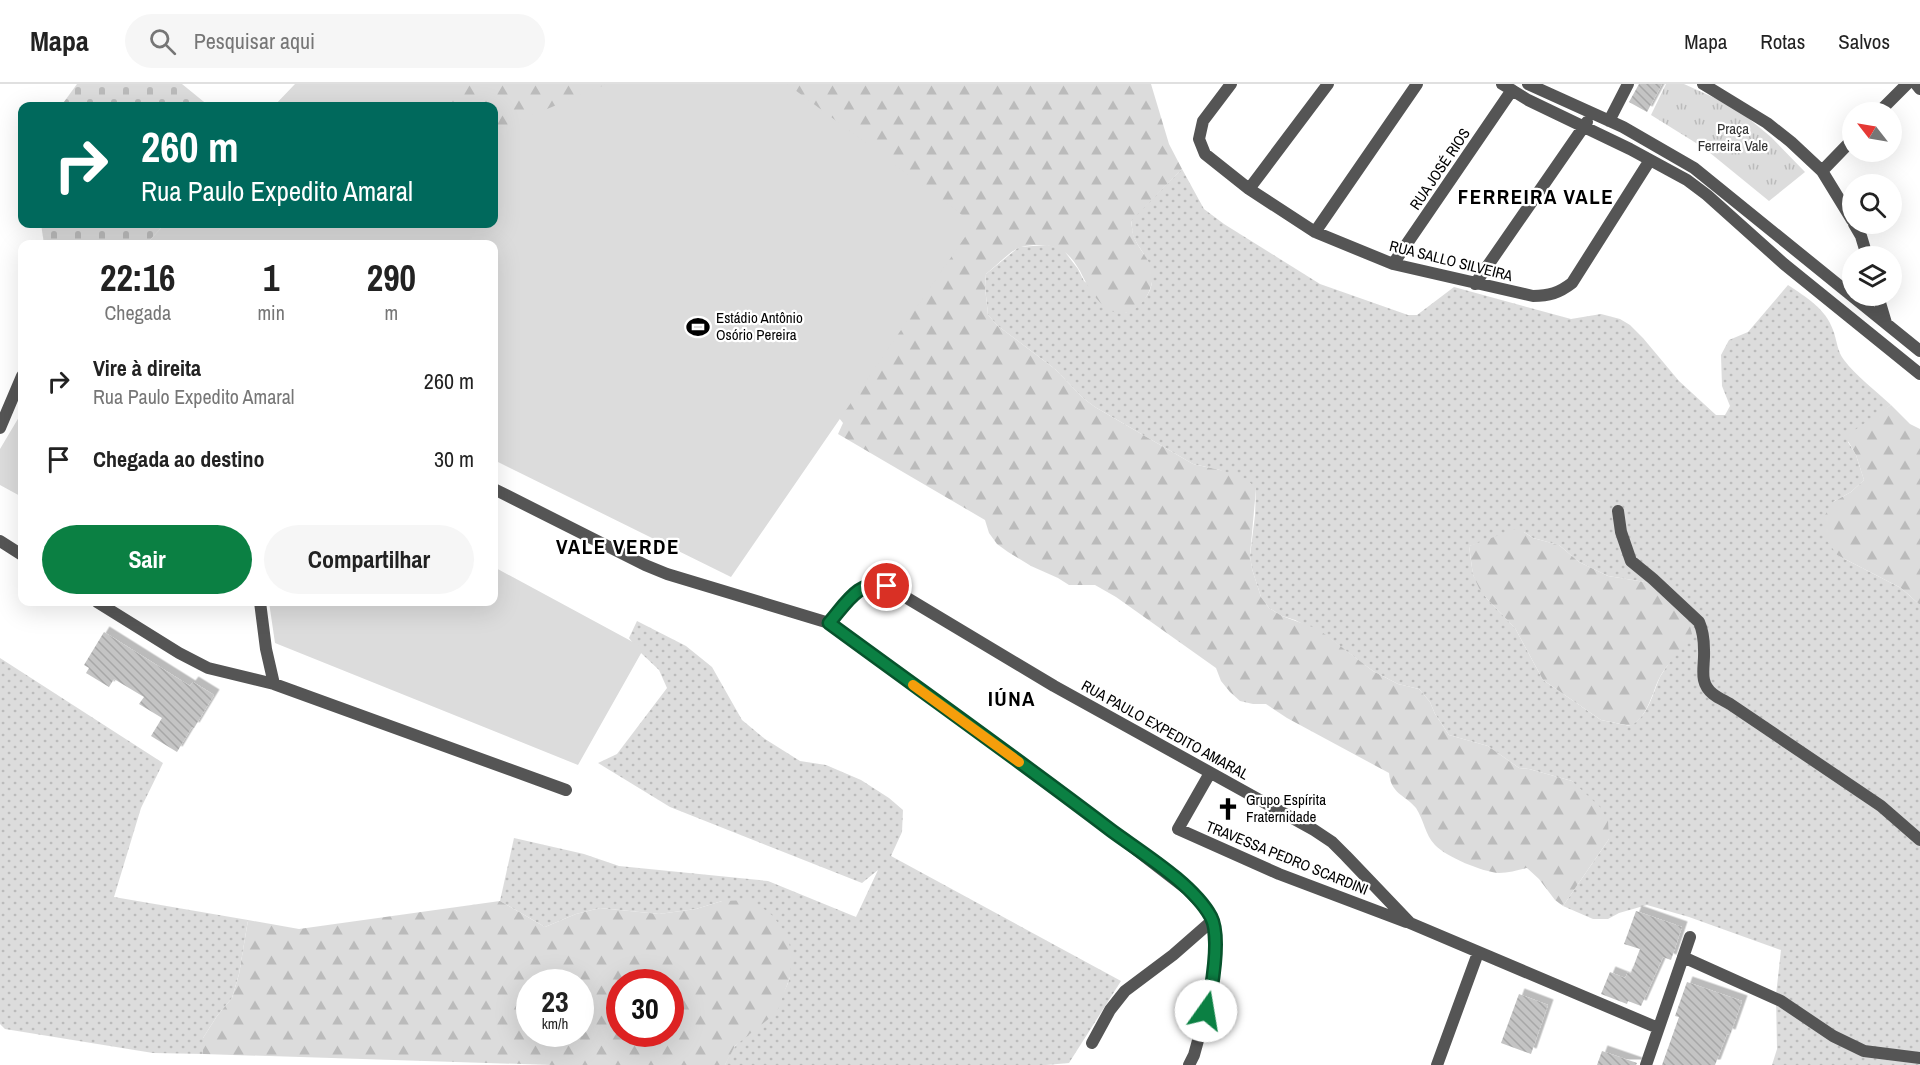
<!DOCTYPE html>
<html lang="pt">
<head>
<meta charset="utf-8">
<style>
  :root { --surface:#fff; --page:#f6f6f6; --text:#222; --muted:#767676; --line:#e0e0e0; --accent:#0b8043 }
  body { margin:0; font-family:"Archivo Narrow",sans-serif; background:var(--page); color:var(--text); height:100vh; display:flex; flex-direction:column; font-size:22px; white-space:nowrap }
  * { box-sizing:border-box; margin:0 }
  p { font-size:20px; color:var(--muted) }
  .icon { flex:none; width:33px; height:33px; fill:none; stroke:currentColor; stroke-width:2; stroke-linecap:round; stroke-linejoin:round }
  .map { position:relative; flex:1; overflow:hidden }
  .details { position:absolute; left:18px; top:156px; width:480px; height:366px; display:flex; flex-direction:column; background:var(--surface); border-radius:12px; box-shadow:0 6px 24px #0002 }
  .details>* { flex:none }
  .banner { position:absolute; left:18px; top:18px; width:480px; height:126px; border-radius:12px; box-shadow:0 6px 24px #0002; background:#00695c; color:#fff; overflow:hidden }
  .needle { width:39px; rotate:301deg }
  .tools { position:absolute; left:1842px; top:18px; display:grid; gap:12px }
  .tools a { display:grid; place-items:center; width:60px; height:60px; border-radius:50%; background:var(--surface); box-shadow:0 6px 24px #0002; font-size:30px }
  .speed { position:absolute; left:516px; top:885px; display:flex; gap:12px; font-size:30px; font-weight:700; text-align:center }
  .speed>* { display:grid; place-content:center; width:78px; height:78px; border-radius:50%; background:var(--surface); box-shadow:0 6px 24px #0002; line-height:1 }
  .speed small { font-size:15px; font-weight:400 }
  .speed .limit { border:9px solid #d22; background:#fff; color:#111 }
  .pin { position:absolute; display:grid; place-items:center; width:51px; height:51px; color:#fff; margin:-26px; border:3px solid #fff; border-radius:50%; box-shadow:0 2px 6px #0007 }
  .me { position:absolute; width:66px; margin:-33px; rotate:13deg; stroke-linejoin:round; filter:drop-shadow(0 0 4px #0008) }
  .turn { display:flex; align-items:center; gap:21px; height:126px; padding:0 24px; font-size:27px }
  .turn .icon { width:78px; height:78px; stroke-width:2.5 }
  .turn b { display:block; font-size:42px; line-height:51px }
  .eta { display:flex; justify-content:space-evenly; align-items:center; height:102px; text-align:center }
  .eta b { font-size:36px; font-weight:800; line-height:42px }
  .action { display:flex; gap:12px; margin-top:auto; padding:12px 24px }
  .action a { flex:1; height:69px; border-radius:36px; background:var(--accent); color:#fff; font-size:24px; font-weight:800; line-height:69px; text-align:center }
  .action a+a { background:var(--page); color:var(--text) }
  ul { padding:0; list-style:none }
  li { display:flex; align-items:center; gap:18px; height:78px; padding:0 24px }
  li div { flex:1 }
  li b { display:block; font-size:22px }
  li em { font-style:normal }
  header { display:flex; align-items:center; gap:36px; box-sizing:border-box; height:84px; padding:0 30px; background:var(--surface); border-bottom:2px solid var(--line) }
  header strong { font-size:28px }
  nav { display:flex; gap:33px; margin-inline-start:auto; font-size:21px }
  .search { width:420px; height:54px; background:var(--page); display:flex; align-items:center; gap:15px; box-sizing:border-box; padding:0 21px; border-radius:33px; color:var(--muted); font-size:22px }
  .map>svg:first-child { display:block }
  .grass { fill:url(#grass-dots); fill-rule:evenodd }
  .forest { fill:url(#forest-firs); fill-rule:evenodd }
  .cemetery { fill:url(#cemetery-stones) }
  .park { fill:url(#park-tufts) }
  .garden { fill:#dcdcdc }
  .building { fill:url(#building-back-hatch); filter:url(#shadow) }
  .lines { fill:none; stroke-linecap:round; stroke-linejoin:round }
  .street { stroke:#555; stroke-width:12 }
  .route-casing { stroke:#07532c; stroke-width:15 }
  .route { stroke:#0b8043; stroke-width:10 }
  .slow { stroke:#f59e0b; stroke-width:10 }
  .labels { text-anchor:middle; stroke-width:4.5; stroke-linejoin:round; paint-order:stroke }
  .park-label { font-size:15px; fill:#333; stroke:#fff }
  .street-label { font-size:15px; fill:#000; stroke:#fff }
  .poi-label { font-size:15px; fill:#000; stroke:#fff; text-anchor:start }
  .district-label { font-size:21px; font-weight:bold; letter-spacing:1.5px; fill:#000; stroke:#fff }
</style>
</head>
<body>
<header>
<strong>Mapa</strong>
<div class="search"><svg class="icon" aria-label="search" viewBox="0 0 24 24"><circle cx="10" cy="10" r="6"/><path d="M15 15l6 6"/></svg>Pesquisar aqui</div>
<nav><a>Mapa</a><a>Rotas</a><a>Salvos</a></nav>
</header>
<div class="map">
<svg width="1920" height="981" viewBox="0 0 1920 981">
  <defs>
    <pattern id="grass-dots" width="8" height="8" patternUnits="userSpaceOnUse" patternTransform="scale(1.5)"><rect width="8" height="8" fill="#dcdcdc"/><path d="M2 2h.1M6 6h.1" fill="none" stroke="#bbb" stroke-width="1.8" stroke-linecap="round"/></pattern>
    <pattern id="forest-firs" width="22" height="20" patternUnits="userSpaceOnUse" patternTransform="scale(1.5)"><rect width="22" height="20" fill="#dcdcdc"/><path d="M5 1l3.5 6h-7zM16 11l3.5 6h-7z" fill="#bbb"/></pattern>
    <pattern id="cemetery-stones" width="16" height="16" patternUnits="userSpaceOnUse" patternTransform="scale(1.5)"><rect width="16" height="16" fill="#dcdcdc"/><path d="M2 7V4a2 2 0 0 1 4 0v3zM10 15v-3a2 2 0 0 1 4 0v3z" fill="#bbb"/></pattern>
    <pattern id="park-tufts" width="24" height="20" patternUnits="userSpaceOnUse" patternTransform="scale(1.5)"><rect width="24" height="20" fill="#dcdcdc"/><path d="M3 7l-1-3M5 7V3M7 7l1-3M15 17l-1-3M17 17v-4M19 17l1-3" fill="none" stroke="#bbb"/></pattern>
    <pattern id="building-back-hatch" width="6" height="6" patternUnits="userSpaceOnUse" patternTransform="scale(1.5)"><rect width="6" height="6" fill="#c4c4c4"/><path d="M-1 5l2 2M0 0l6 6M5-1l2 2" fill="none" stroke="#a7a7a7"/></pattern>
    <filter id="shadow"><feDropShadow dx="5.5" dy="-5.5" stdDeviation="0" flood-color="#0004"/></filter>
  </defs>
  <rect width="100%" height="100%" fill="#fff"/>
  <!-- grass -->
  <path class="grass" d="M1182 85 1204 125 1224 140 1320 200 1408 231H1417L1454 203 1571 235 1601 230 1620 235 1630 241 1643 254 1679 297 1716 331H1725L1730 322 1722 302 1721 271 1729 256 1748 248 1788 201C1806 213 1826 225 1833 246 1837 256 1837 267 1844 276 1856 292 1876 307 1891 321L1873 335 1848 358 1856 371 1864 396 1851 408 1833 418 1837 471 1901 504 1920 521V981H1772L1777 965 1776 911 1781 866 1689 833 1647 821 1619 829 1608 835H1593L1563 822 1609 755 1572 697 1529 685 1519 684 1488 662 1449 651 1435 630 1430 618 1419 605 1398 600 1373 587 1329 554 1295 536 1282 532 1269 524 1261 513 1252 485 1250 472 1255 431 1256 405 1220 386 1193 380 1095 323 1083 314 1055 285 998 242 988 231 985 203 986 190 1019 163 1047 161 1062 164 1078 185 1084 197 1125 229C1148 217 1159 202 1147 176 1143 167 1136 160 1133 151 1132 146 1132 141 1131 136ZM1524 448 1533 454 1559 461 1579 478 1608 492 1657 500 1670 577C1667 582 1663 588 1660 593 1652 611 1649 631 1630 642L1601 636 1543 596 1515 544 1487 515 1473 491 1469 462Z
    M637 537 686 562 712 583 742 636 765 655 800 677 826 681 861 696 889 714 903 726 902 748 891 772 1121 897 1069 979 1046 981H725C728 974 732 966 737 960 758 938 781 923 790 893L722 817 696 825 659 830 600 824 576 830 545 843 500 817 514 754 584 770 619 782 768 797 856 833 878 786 862 799 670 723 598 679 617 670 667 604 659 586 641 569 629 554Z
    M0 574 163 679 141 724 114 813 248 836 239 890 232 914 217 932 203 954V970L153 969 5 945 0 940Z"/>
  <!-- forest -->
  <path class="forest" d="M412 0H1151L1169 60 1182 85 1131 137C1132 141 1132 146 1133 150 1137 164 1149 173 1152 187 1156 208 1134 238 1111 227 1096 219 1087 201 1080 187 1069 168 1059 160 1036 161 1031 161 1023 162 1018 164 1007 170 996 182 986 190L985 203 988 231 998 242 1055 285 1083 314 1095 323 1193 380 1220 386 1247 395 1256 405 1250 471 1252 485 1261 513 1269 524 1282 532 1318 545 1373 587 1398 600 1419 605 1430 618 1435 630 1449 651 1488 662 1519 684 1529 685 1572 697 1600 723 1608 737 1609 755 1563 822 1555 816 1539 795 1527 784C1518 786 1508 789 1499 789 1483 788 1446 773 1435 761 1425 751 1424 736 1416 724 1404 710 1391 710 1389 689L1287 634 1266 620H1253L1240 617 1230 608 1221 597 1216 584 1116 513 1095 501H1069L1058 494 1031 482 1008 468 997 460 989 449 985 436 838 350 843 339 825 316 494 160V22H413Z
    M1891 321 1910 340 1920 345V521L1901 504 1837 471 1826 455 1822 436 1833 418 1851 408 1864 396 1856 371 1848 357 1849 350Z
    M1516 445 1524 448 1533 454 1559 461 1579 478 1608 492 1657 500 1688 535 1692 550C1685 565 1670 575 1661 591 1651 609 1650 630 1631 642L1601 636 1543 596 1515 544 1487 515 1479 504 1473 491 1469 462Z
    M752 816 773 832 787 851 792 871 790 893 777 928 735 962 725 981H552L203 970V954L217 932 232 914 239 890 248 836 299 845 500 817 545 843 576 830 600 824 659 830 696 825 722 817ZM530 898H580V950H530ZM620 898H670V950H620Z"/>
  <!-- cemetery -->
  <path class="cemetery" d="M77 0H182L209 22H61Z
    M41 140H165L146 160H44Z"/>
  <!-- park -->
  <path class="park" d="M1666 0H1684L1728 20 1742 29 1771 53 1805 88 1769 117 1704 64 1651 31Z"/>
  <!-- garden -->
  <path class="garden" d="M295 0H443V22H274Z
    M607 0H787L974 140 731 493 494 376V160H146L165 140H494V47Z
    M22 328V413L0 401V365Z
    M494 483 644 564 578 681 275 559 269 518H494Z"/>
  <!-- building -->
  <path class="building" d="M1639 0H1662L1647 28 1629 18Z
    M104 548 190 602 193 598 214 611 194 644 192 643 177 668 151 652 162 634 139 620 144 613 114 595 109 603 86 589 89 584 84 581Z
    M1636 827 1682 843 1671 876 1663 873 1641 922 1628 917 1627 920 1601 910 1610 888 1625 894 1628 888 1631 889 1640 865 1624 860Z
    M1687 898 1742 917 1730 951 1727 950 1715 981H1662L1679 933 1675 932Z
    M1519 910 1548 921 1531 970 1501 959Z
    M1602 967 1637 979 1636 981H1597Z"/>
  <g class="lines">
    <!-- street -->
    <path class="street" d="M1231 0 1203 37 1199 55 1205 70 1249 105 1315 148 1393 180 1533 212C1549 212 1559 209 1572 199L1650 76
      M1502 0 1528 16 1630 65 1687 96 1707 111 1784 180 1920 290
      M1528 0 1623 43 1694 84 1920 267
      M1703 0 1767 39 1791 58 1822 87 1852 136
      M1916 0 1920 5
      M1879 28 1907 0
      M1609 37 1628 0
      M1822 87 1852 56
      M1249 105 1328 0
      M1854 140 1861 152 1867 172
      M1315 148 1417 0
      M1393 180 1512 6
      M1475 200 1587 38
      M1878 212 1886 239
      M0 344 22 292
      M494 405 645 481 667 490 829 539 1069 714 1188 806 1206 825 1213 836 1215 884 1210 913 1194 971 1189 981
      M1618 427 1621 448 1631 477 1653 495 1699 538C1703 547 1704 556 1704 566 1705 583 1698 598 1713 610 1718 614 1725 617 1730 620L1881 722 1920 756
      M0 457 22 471
      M97 518 179 569 208 584 274 600 566 706
      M260 518 266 565 274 600
      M829 539C845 521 859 494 887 502L1054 602 1314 746 1332 758 1346 772 1410 839 1658 944
      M1210 689 1178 745 1279 790 1406 838
      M1683 873 1781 917 1833 952 1864 967 1920 974
      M1092 959 1110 926 1125 907 1173 871 1213 836
      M1437 981 1478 869
      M1646 981 1690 853"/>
  </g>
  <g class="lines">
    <!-- route casing -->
    <g class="route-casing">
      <path id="route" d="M887 502C859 494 845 521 829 539 923 608 1019 676 1112 747 1142 769 1193 800 1211 833 1221 852 1212 907 1206 927"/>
    </g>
    <!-- route -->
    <use href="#route" class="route"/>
    <!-- slow -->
    <path class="slow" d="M913 601 1019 678"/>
  </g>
  <!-- icons -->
  <defs>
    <g id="stadium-bare" transform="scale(1.8)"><path d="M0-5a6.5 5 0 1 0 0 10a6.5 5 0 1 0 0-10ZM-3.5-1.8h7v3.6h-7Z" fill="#000" stroke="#fff" stroke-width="2.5" paint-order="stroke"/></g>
    <g id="church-bare" transform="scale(1.8)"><path d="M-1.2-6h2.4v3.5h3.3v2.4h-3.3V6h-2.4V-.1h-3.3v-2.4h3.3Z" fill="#000" stroke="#fff" stroke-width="2.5" paint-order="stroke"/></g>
  </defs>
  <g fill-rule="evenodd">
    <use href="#stadium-bare" x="698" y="243"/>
    <use href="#church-bare" x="1228" y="725"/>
  </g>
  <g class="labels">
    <!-- park labels -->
    <g class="park-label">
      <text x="1733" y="50">Praça<tspan x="1733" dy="17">Ferreira Vale</tspan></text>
    </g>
    <!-- street labels -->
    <g class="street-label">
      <text transform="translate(1440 85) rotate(-56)" y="5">RUA JOSÉ RIOS</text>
      <text transform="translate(1451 177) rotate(14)" y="5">RUA SALLO SILVEIRA</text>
      <text transform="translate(1165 646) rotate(29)" y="5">RUA PAULO EXPEDITO AMARAL</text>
      <text transform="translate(1287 774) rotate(22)" y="5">TRAVESSA PEDRO SCARDINI</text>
    </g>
    <!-- poi labels -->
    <g class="poi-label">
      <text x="716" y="239">Estádio Antônio<tspan x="716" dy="17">Osório Pereira</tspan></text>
      <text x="1246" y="721">Grupo Espírita<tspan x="1246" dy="17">Fraternidade</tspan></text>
    </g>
    <!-- district labels -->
    <g class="district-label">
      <text x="1536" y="120">FERREIRA VALE</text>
      <text x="618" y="470">VALE VERDE</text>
      <text x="1012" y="622">IÚNA</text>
    </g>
  </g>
</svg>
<div class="tools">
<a><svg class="needle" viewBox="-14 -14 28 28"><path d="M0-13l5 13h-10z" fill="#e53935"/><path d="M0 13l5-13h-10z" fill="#767676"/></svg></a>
<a><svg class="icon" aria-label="search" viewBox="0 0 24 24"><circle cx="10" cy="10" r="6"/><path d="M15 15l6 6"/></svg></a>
<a><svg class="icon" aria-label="layers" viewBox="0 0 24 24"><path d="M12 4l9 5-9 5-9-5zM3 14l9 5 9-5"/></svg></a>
</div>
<div class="speed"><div>23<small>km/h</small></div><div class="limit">30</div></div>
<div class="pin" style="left:887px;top:502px;background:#d93025"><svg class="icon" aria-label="arrive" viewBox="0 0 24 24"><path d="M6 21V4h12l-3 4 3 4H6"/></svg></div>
<svg class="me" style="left:1206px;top:927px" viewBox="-20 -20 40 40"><circle r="19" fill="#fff"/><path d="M0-13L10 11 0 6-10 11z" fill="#0b8043"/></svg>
<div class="banner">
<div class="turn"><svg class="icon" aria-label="right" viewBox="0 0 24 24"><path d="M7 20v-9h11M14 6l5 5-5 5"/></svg><div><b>260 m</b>Rua Paulo Expedito Amaral</div></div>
</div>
<section class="details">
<div class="eta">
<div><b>22:16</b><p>Chegada</p></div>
<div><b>1</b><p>min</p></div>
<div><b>290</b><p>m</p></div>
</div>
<ul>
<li><svg class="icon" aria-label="right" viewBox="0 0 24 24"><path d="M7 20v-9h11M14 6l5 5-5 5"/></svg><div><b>Vire à direita</b><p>Rua Paulo Expedito Amaral</p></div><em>260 m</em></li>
<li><svg class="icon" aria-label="arrive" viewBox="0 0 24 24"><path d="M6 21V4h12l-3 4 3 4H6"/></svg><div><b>Chegada ao destino</b></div><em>30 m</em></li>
</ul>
<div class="action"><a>Sair</a><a>Compartilhar</a></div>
</section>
</div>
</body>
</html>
